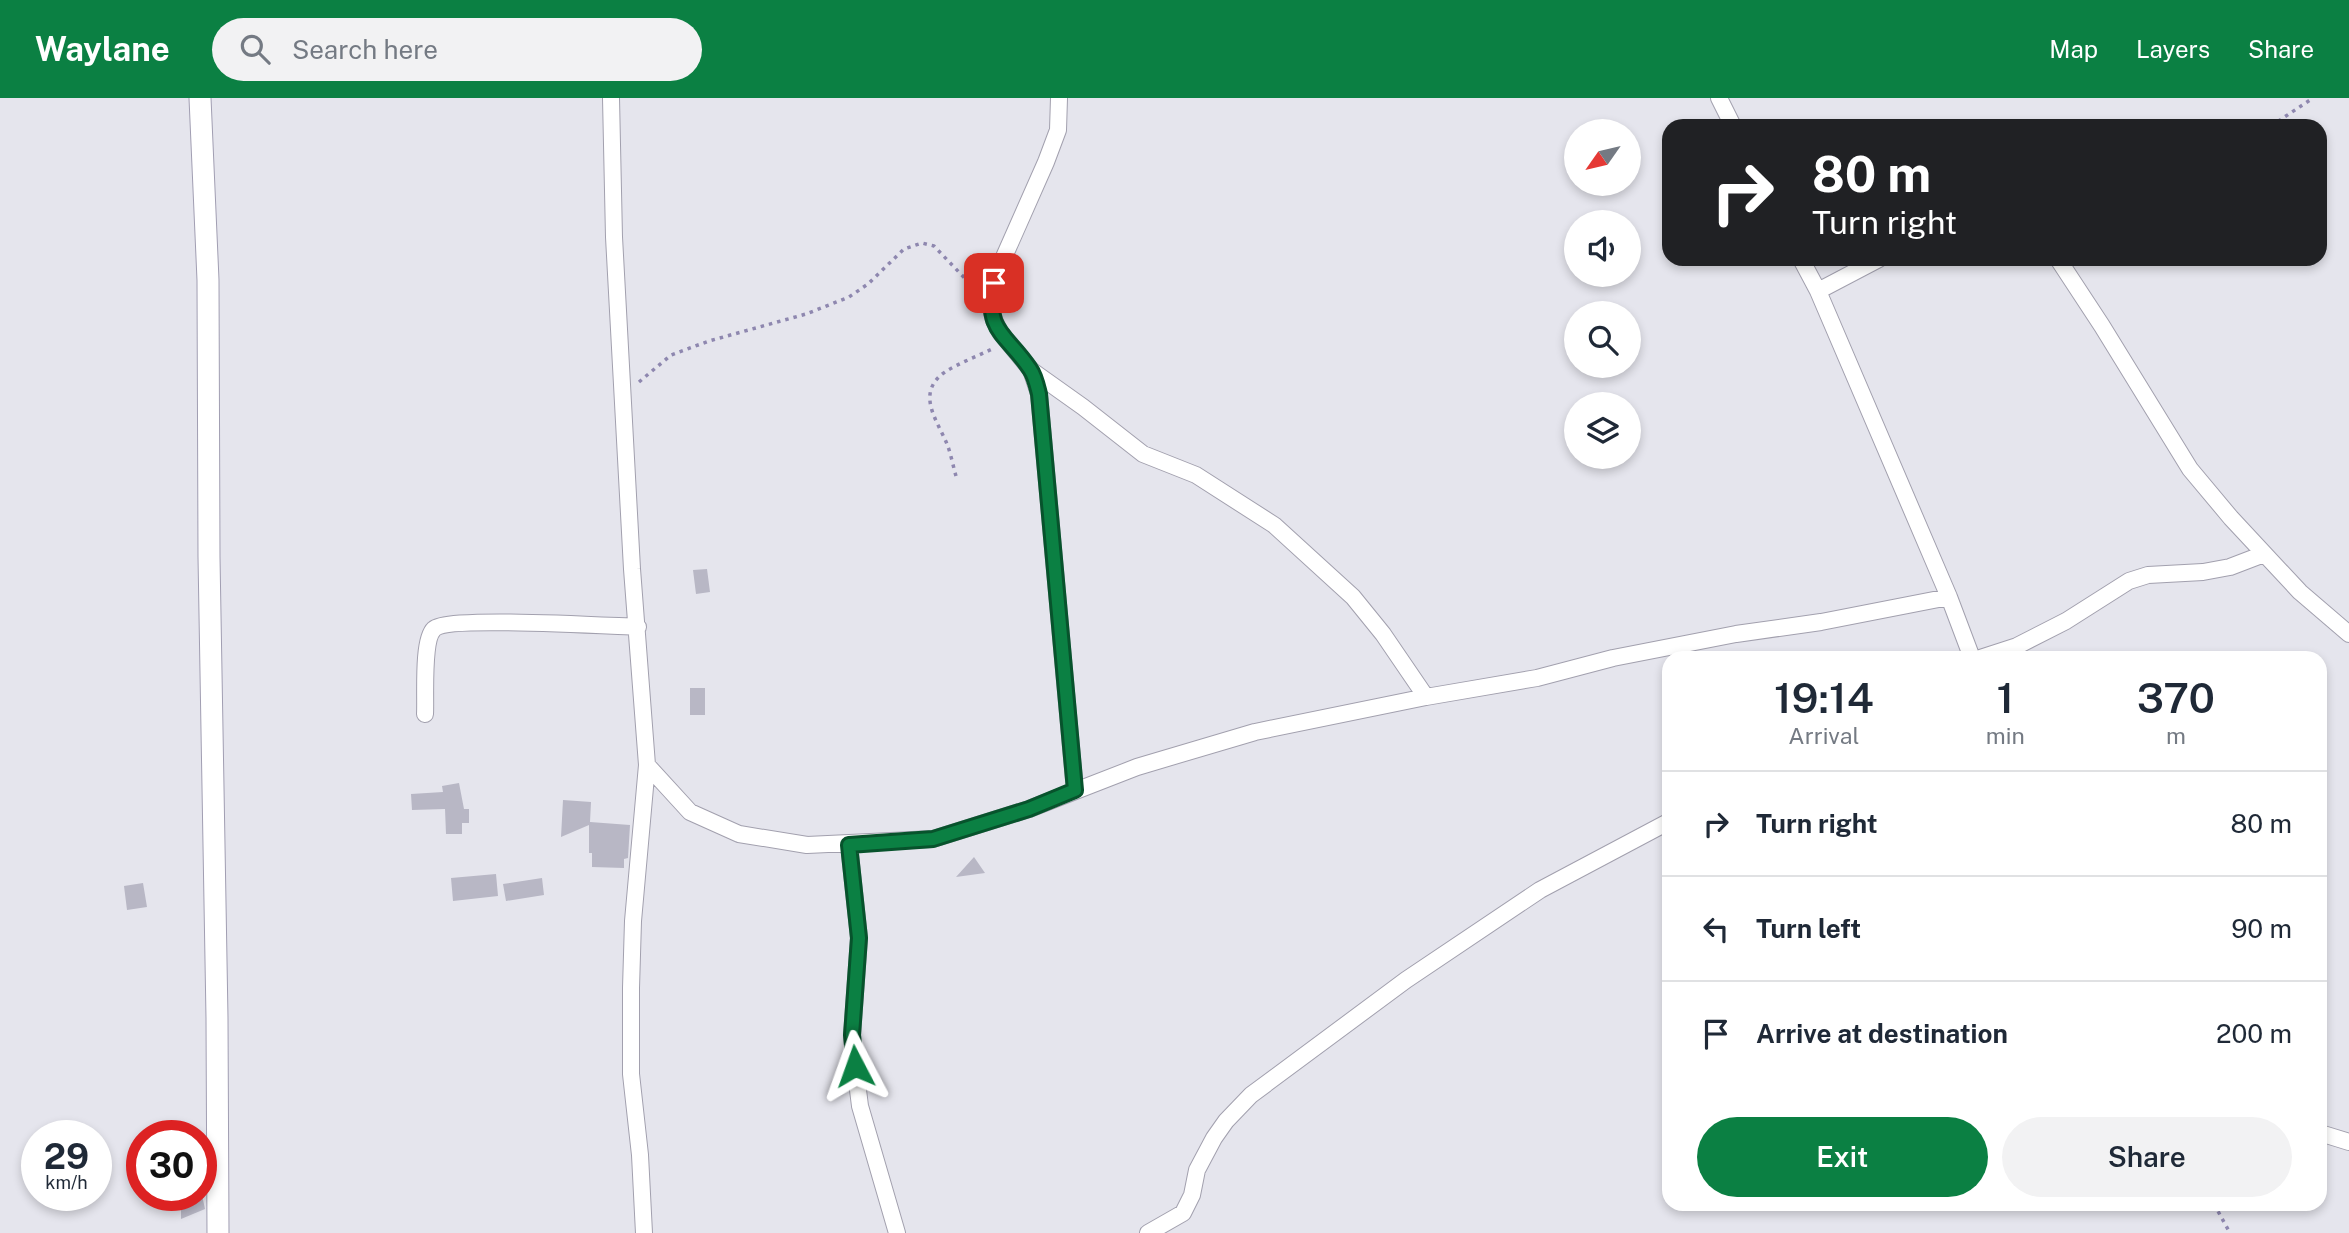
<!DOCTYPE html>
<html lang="en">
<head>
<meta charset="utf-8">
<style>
  :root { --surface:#fff; --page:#f2f2f3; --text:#1f2937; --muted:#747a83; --line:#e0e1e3; --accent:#0b8043 }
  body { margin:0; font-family:"Public Sans",sans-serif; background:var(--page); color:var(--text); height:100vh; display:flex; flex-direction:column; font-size:26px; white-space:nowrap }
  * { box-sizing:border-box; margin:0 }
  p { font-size:23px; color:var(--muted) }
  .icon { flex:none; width:38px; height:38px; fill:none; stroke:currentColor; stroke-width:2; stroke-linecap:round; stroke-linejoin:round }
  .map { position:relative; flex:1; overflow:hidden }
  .details { position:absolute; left:1662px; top:553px; width:665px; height:560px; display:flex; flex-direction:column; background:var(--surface); border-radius:21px; box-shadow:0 4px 10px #0003 }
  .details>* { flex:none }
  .top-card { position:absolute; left:1662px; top:21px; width:665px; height:147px; border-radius:21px; box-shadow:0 4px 10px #0003; background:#202124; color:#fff; overflow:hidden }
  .needle { width:46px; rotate:236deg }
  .fabs { position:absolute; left:1564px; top:21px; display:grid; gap:14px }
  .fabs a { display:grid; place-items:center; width:77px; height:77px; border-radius:50%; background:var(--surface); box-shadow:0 4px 10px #0003; font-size:35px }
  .speed { position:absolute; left:21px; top:1022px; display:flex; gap:14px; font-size:35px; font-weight:700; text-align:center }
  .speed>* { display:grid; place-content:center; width:91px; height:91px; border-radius:50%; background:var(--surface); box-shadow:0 4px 10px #0003; line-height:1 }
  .speed small { font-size:18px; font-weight:400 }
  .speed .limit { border:10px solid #d22; background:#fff; color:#111 }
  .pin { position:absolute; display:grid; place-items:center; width:60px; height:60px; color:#fff; margin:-30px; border-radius:14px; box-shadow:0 4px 10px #0006 }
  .me { position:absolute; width:77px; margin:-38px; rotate:356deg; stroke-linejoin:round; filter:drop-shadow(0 0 5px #0008) }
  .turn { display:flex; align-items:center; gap:24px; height:147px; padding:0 35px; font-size:32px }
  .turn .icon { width:91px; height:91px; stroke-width:2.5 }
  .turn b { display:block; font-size:49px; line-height:60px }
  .eta { display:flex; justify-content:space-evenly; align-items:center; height:119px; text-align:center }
  .eta b { font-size:42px; font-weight:600; line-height:49px }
  .button { display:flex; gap:14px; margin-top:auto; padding:14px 35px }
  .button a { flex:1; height:80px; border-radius:42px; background:var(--accent); color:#fff; font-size:28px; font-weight:600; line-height:80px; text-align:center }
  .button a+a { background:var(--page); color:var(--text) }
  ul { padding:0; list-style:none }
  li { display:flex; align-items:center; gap:21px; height:105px; padding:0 35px; border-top:2px solid var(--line) }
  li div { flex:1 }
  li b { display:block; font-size:26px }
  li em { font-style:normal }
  header { display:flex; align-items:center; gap:42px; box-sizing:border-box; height:98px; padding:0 35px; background:var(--accent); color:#fff }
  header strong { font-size:33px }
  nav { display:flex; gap:38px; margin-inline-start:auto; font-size:24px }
  .search { width:490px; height:63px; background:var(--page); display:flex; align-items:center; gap:18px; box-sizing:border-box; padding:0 24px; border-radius:38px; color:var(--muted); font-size:26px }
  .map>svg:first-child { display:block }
  .building { fill:#b8b7c5 }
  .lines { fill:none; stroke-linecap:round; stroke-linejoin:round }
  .street-casing { stroke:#a2a0ae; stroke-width:18 }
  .secondary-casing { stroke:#a19eb2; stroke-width:23 }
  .path { stroke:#8e87af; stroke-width:3.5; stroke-dasharray:3.5 5; stroke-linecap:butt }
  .street { stroke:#fff; stroke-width:16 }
  .secondary { stroke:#fff; stroke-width:21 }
  .route-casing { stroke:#07532c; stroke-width:18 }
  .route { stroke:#0b8043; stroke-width:12 }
</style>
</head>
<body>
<header>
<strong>Waylane</strong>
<div class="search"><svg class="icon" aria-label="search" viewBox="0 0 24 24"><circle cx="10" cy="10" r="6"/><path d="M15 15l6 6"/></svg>Search here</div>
<nav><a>Map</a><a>Layers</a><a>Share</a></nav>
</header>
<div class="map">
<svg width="2349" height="1135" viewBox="0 0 2349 1135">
  <rect width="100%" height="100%" fill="#e5e5ed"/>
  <!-- building -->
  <path class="building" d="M707 471 710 494 696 496 693 472Z
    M690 590H705V617H690Z
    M459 685 464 711H469V725H462V736H446L445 711 412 712 411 696 443 694 442 688Z
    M563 702 591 704 590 724 630 727 628 760 624 761V770L592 769V755H589V727L561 739Z
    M974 759 985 775 956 779Z
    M496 776 498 798 453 803 451 780Z
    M542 780 544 797 506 803 503 786Z
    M143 785 147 809 127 812 124 788Z
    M181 1097H202L205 1111 181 1121Z"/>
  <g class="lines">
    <!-- street casing -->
    <g class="street-casing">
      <path id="street" d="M611 0 614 139 632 471 647 667 633 823 631 890V976L640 1057 644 1135
        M1059 0 1058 32 1046 64 1004 159 994 185 990 206 994 222 1000 234 1031 272 1039 296 1075 693
        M1719 0 1733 28
        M1801 161 1818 193 1949 499 1972 560
        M2058 161 2102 228 2190 371 2231 420 2300 494 2349 536
        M1818 193 1879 161
        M1031 272 1083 309 1143 356 1196 377 1274 427 1353 499 1383 536 1426 599
        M1980 560 2017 548 2066 523 2129 483 2148 477 2203 474 2230 469 2264 456
        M425 616C426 599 422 542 434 531 447 518 609 528 638 529
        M647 667 690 714 739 736 807 747 933 741 1029 711 1137 669 1255 634 1426 599 1537 580 1613 560 1736 536 1821 524 1949 499
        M849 747 859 840 852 937 855 968 860 1008 897 1135
        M2320 1035 2349 1044
        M1148 1135 1183 1115 1192 1097 1197 1072 1214 1040 1226 1023 1251 997 1406 882 1540 792 1670 723"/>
    </g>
    <!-- secondary casing -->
    <g class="secondary-casing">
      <path id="secondary" d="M200 0 208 182 209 459 217 920 218 1135"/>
    </g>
    <!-- path -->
    <path class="path" d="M2271 28 2313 0
      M639 284 671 257 709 243 806 216 849 199 868 186 904 151 922 145 934 148 976 192
      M956 378C953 368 951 356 947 346 937 322 915 295 945 274 959 265 978 258 994 250
      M2214 1106 2230 1135"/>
    <!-- street -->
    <use href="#street" class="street"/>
    <!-- secondary -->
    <use href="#secondary" class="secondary"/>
  </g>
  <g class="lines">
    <!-- route casing -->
    <g class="route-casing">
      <path id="route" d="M855 968 852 937 859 840 849 747 933 741 1029 711 1075 692 1039 296C1037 288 1035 278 1030 271 1007 236 984 234 994 185"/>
    </g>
    <!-- route -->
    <use href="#route" class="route"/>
  </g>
</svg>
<div class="fabs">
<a><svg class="needle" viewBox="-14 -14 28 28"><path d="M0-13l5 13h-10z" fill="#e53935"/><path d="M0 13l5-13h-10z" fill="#747a83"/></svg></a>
<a><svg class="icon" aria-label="sound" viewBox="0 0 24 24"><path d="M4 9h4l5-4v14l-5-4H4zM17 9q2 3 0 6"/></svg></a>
<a><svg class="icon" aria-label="search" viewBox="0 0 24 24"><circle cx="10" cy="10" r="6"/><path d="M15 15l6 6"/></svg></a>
<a><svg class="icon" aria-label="layers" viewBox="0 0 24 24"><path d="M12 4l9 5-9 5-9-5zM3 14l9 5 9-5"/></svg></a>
</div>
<div class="speed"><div>29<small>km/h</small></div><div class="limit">30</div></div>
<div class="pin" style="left:994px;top:185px;background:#d93025"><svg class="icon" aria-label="arrive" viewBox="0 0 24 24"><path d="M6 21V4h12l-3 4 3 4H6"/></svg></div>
<svg class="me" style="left:855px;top:968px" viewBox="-20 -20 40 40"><path d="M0-17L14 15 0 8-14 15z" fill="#0b8043" stroke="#fff" stroke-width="4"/></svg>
<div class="top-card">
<div class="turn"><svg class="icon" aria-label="right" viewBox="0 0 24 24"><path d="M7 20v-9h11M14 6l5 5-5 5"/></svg><div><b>80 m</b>Turn right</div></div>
</div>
<section class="details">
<div class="eta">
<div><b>19:14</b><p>Arrival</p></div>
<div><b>1</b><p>min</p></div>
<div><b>370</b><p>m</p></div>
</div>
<ul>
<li><svg class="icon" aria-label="right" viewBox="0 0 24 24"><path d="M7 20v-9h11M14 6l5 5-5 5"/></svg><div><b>Turn right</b></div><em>80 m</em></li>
<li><svg class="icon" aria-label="left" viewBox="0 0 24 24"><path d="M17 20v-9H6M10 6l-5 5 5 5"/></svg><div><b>Turn left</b></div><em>90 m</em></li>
<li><svg class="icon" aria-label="arrive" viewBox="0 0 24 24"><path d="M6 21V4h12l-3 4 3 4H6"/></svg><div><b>Arrive at destination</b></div><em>200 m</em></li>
</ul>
<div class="button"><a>Exit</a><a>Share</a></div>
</section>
</div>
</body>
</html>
